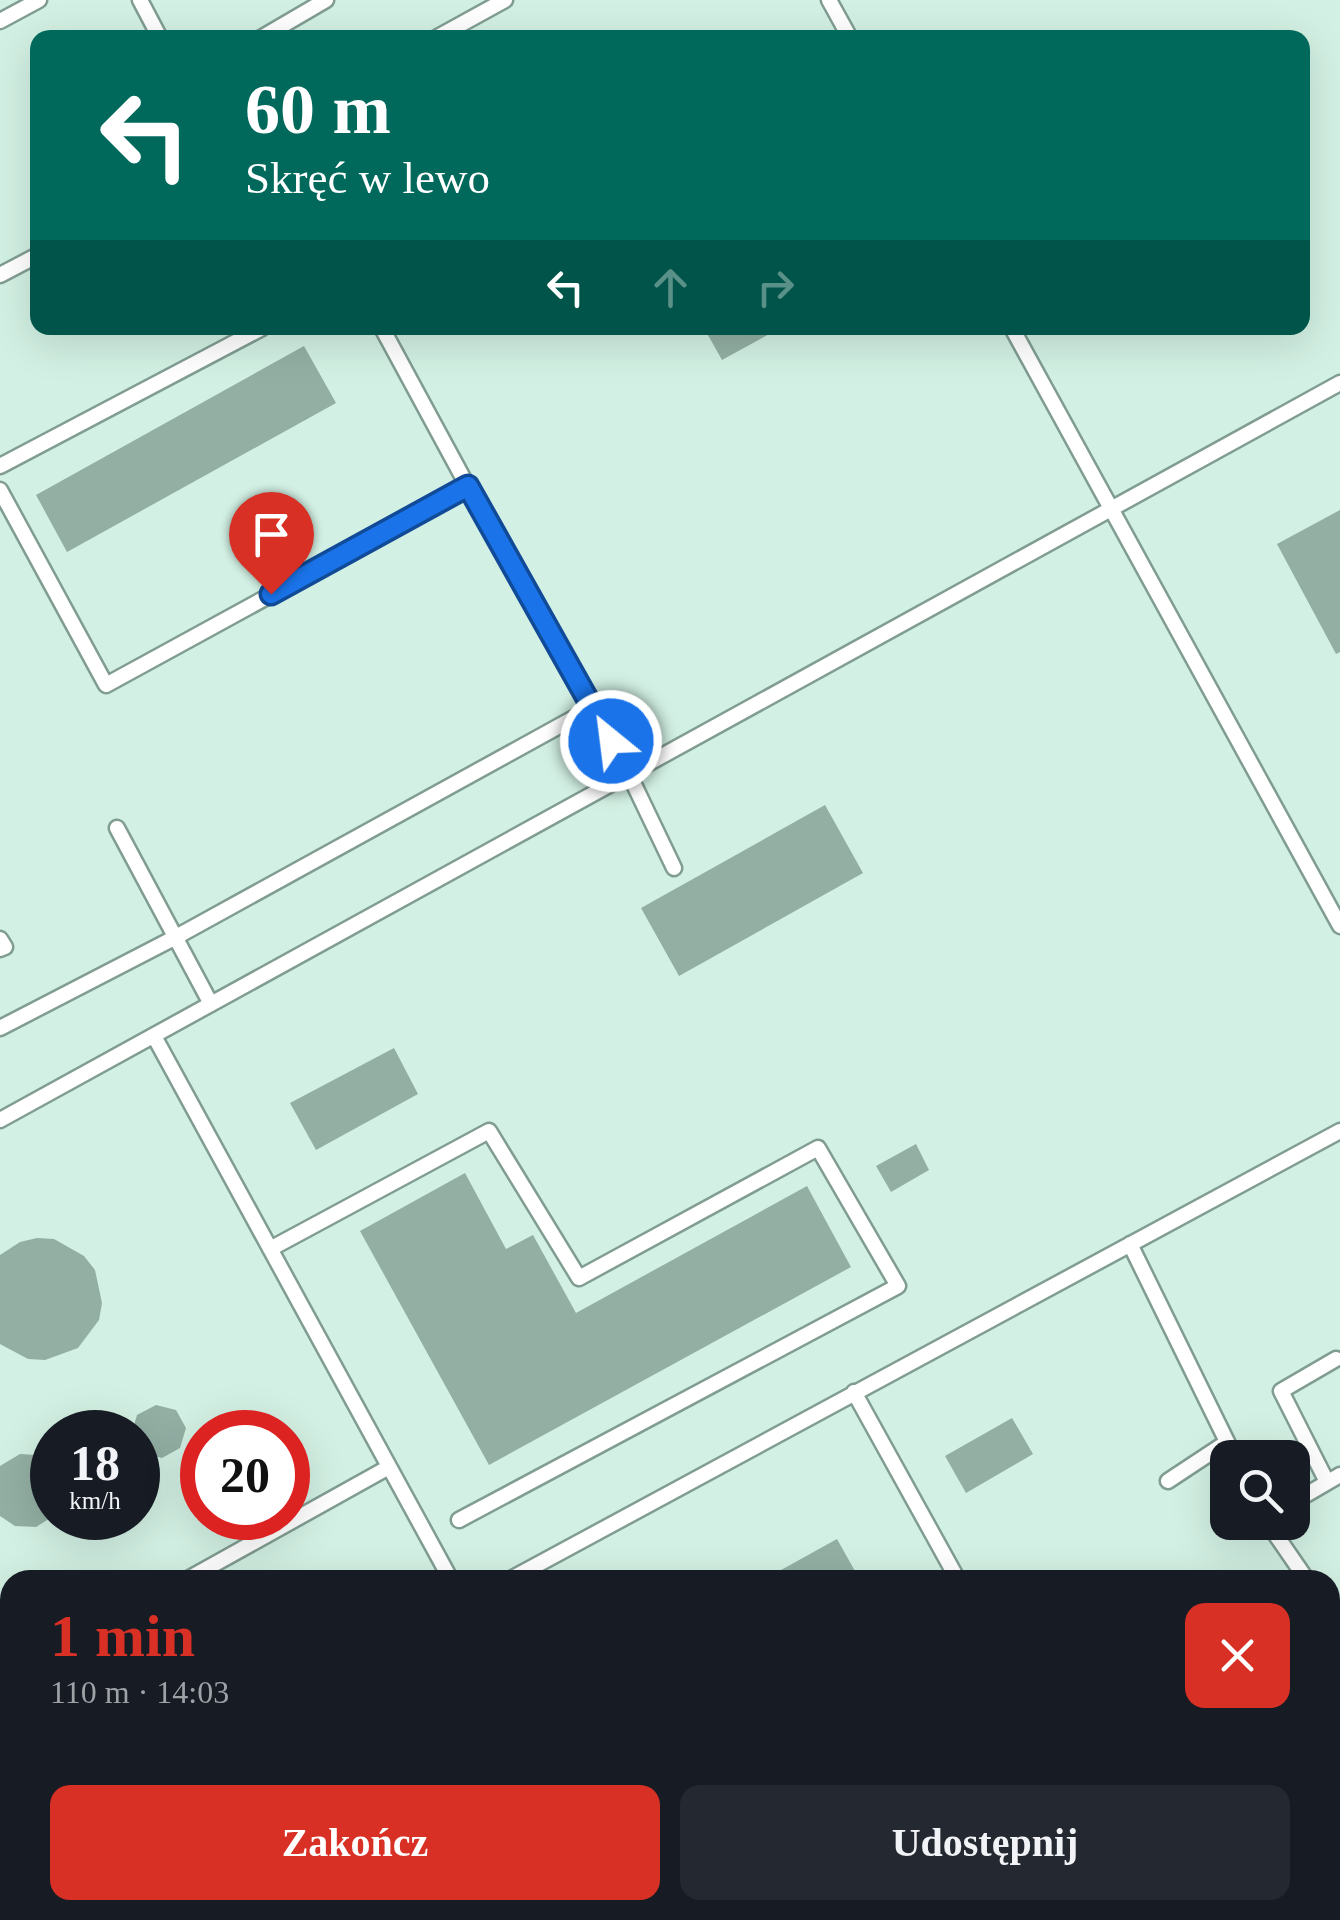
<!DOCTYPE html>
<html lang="pl">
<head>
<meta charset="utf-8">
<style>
  :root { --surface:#171b24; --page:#242831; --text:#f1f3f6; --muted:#9ea1a6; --accent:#d93025 }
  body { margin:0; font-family:"Times New Roman",serif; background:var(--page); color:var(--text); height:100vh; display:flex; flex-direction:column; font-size:38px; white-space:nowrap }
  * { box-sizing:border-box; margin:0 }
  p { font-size:32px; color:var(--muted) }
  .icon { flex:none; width:55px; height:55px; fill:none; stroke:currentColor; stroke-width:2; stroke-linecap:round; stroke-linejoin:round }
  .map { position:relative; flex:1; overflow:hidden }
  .side { position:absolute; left:0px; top:1570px; width:1340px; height:350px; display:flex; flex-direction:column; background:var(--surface); border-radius:30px 30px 0 0; box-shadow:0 10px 40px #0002 }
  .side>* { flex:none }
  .banner { position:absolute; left:30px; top:30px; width:1280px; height:305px; border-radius:20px; box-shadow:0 10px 40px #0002; background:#00695c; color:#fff; overflow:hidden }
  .tools { position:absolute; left:1210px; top:1440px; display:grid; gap:20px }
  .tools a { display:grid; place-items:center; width:100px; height:100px; border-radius:20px; background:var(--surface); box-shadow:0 10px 40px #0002; font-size:50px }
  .speed { position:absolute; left:30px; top:1410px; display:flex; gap:20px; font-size:50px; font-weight:700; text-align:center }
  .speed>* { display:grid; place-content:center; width:130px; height:130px; border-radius:50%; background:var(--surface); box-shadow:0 10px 40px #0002; line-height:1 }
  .speed small { font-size:25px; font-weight:400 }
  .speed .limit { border:15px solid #d22; background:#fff; color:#111 }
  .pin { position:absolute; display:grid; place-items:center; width:85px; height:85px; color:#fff; margin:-102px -42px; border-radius:50% 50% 50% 0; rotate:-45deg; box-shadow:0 0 10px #0007 }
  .pin .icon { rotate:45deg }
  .me { position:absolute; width:110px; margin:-55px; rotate:331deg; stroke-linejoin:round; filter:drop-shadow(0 0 8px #0008) }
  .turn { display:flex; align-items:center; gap:35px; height:210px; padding:0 50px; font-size:45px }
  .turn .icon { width:130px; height:130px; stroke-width:2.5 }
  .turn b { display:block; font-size:70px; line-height:85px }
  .lanes { display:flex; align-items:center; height:95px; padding:0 50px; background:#0003; justify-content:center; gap:50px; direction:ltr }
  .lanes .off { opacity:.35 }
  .round { display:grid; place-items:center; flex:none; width:105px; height:105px; border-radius:20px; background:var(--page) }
  .summary { display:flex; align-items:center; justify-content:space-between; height:170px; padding:0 50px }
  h1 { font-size:60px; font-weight:600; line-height:75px; color:var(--accent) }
  .primary-button { display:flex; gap:20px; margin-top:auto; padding:20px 50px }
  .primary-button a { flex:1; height:115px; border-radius:20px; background:var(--accent); color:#fff; font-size:40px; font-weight:600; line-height:115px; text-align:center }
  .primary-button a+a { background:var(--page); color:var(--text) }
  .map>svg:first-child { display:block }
  .building { fill:#93afa4 }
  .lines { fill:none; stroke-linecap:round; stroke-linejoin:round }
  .lane-casing { stroke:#819d92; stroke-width:19 }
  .lane { stroke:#fff; stroke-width:14 }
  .route-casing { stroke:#114b97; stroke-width:25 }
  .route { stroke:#1a73e8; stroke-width:18 }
</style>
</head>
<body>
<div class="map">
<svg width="1340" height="1920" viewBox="0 0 1340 1920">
  <rect width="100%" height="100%" fill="#d2f0e3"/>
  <!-- building -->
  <path class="building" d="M704 328H773L775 331 722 360Z
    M304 346 336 403 67 552 36 495Z
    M1340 510V652L1336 654 1277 544Z
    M825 805 863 873 679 976 641 908Z
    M394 1048 418 1094 316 1150 290 1103Z
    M916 1144 929 1170 891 1192 876 1166Z
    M465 1173 506 1249 533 1235 576 1313 807 1186 851 1267 489 1465 360 1231Z
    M37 1238 54 1239 84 1256 95 1270 102 1303 99 1320 78 1348 45 1360 28 1359 0 1344V1255L20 1242Z
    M156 1405 176 1410 186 1428 180 1448 162 1458 142 1453 138 1432H132L137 1415Z
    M1012 1418 1033 1454 966 1493 945 1456Z
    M20 1454 36 1455 52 1466V1517L36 1527 15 1526 0 1516V1466Z
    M837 1539 860 1580H763Z
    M0 1671H10V1743L0 1744Z"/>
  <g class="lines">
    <!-- lane casing -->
    <g class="lane-casing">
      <path id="lane" d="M140 0 160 38
        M829 0 850 38
        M0 21 39 0
        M261 38 326 0
        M436 38 505 0
        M0 275 38 255
        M1012 328 1340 926
        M0 466 262 328
        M468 487 629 774 674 868
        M0 490 106 685 468 487 382 328
        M117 828 211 1004
        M0 939 5 947 0 949
        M0 1028 176 937 592 708
        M154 1036 451 1580
        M0 1120 1340 383
        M1130 1244 1235 1458
        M270 1249 489 1131 579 1278 818 1148 898 1286 459 1520
        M854 1392 958 1580
        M1168 1481 1227 1442
        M1327 1482 1281 1391 1336 1359
        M1292 1503 1340 1475
        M1267 1522 1307 1580
        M186 1580 389 1467
        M509 1580 1340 1131
        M1330 1788 1340 1783
        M0 1863 10 1857
        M1330 1872 1340 1867
        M328 1910 334 1920
        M1139 1910 1144 1920
        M1092 1920 1110 1910
        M1243 1920 1261 1910"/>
    </g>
    <!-- lane -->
    <use href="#lane" class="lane"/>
  </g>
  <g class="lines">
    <!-- route casing -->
    <g class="route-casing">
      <path id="route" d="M271 594 468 486 611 741"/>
    </g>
    <!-- route -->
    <use href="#route" class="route"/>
  </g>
</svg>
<div class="tools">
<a><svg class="icon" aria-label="search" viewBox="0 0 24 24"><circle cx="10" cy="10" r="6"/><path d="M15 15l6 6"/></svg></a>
</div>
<div class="speed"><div>18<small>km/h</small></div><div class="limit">20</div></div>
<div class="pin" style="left:271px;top:594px;background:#d93025"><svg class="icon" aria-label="arrive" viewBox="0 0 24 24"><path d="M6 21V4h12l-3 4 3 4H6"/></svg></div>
<svg class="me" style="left:611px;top:741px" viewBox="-20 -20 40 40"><circle r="17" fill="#1a73e8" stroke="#fff" stroke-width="3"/><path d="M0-11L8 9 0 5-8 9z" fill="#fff"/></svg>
<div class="banner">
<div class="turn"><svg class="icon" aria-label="left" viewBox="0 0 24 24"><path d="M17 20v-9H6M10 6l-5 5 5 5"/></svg><div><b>60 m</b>Skręć w lewo</div></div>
<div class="lanes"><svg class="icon" aria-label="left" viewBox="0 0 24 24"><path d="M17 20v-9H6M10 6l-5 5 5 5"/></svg><svg class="icon off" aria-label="ahead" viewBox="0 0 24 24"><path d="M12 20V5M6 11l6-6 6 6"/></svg><svg class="icon off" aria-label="right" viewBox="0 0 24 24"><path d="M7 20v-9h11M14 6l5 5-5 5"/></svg></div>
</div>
<section class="side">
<div class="summary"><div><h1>1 min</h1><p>110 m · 14:03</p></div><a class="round" style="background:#d93025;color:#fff"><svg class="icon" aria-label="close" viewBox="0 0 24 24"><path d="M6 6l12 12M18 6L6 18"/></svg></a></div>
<div class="primary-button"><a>Zakończ</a><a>Udostępnij</a></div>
</section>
</div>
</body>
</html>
